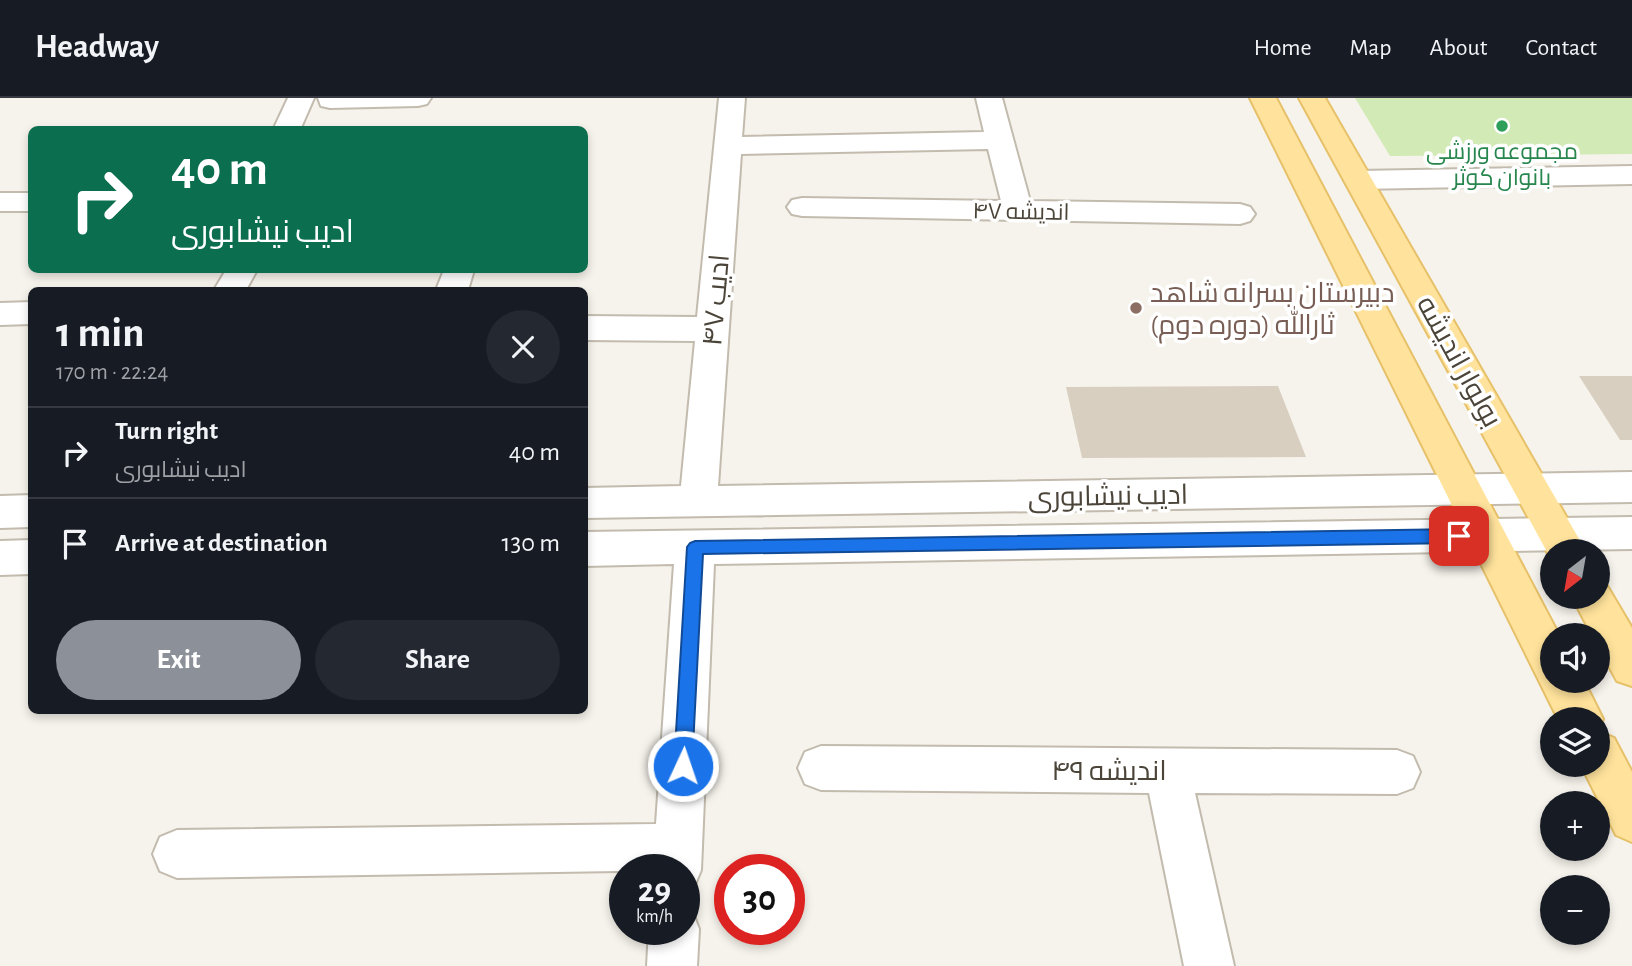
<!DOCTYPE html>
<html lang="en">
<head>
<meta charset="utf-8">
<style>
  :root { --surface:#171b24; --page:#242831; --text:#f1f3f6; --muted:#9ea1a6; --line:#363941; --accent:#8c9099 }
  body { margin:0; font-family:"Alegreya Sans",Cairo,sans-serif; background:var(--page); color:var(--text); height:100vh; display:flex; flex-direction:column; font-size:26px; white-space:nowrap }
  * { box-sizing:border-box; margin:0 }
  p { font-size:23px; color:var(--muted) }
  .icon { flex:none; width:38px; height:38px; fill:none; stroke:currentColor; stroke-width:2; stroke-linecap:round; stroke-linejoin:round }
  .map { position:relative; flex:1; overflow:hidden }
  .details { position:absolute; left:28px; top:189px; width:560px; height:427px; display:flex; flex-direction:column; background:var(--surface); border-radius:10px; box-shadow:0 4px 10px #0003 }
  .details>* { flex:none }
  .guide { position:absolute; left:28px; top:28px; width:560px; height:147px; border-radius:10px; box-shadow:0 4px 10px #0003; background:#0b6e4f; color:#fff; overflow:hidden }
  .needle { width:46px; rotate:211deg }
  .buttons { position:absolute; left:1540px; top:441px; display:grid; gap:14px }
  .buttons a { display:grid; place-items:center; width:70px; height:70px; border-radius:50%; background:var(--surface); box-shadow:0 4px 10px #0003; font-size:35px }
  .speed { position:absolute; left:609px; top:756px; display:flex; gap:14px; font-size:35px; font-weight:700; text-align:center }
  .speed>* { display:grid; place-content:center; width:91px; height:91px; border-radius:50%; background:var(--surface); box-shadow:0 4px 10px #0003; line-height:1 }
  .speed small { font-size:18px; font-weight:400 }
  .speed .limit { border:10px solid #d22; background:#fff; color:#111 }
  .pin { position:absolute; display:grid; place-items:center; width:60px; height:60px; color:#fff; margin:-30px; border-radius:14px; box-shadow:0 4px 10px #0006 }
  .me { position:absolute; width:77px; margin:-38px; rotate:3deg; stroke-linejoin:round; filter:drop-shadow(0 0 5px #0008) }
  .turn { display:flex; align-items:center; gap:24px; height:147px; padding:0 28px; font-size:32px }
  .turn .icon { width:91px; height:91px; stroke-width:2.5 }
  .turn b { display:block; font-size:49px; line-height:60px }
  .round { display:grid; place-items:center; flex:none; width:74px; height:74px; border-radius:37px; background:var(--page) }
  .summary { display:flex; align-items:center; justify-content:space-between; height:119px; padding:0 28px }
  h1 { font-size:42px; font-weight:700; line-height:52px }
  .primary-button { display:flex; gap:14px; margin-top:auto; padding:14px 28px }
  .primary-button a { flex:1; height:80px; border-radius:42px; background:var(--accent); color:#fff; font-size:28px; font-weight:700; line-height:80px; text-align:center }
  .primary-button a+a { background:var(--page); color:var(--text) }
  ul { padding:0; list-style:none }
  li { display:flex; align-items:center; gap:21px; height:91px; padding:0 28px; border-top:2px solid var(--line) }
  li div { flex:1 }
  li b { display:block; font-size:26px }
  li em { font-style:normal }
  header { display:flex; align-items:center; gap:42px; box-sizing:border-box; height:98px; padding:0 35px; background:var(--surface); border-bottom:2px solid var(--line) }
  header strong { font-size:33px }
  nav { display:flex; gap:38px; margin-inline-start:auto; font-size:24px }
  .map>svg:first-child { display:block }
  .green { fill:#d2eab5 }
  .building { fill:#d8cfc1 }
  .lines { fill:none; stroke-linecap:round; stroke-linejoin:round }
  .minor-casing { stroke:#c2bbae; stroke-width:4 }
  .major-casing { stroke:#e6c16a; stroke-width:4 }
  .minor { fill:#fff; fill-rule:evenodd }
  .major { fill:#ffe39c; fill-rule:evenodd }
  .route { fill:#1a73e8; stroke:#114b97; stroke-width:2 }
  .leisure-dot { fill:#2e9e5b; stroke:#fff; stroke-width:2.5 }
  .education-dot { fill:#8d6e63; stroke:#fff; stroke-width:2.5 }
  .labels { text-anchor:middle; stroke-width:7; stroke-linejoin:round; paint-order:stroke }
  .far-leisure-label { font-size:23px; fill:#27864d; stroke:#fff }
  .far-street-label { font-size:23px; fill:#4b4439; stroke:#fff }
  .education-label { font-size:28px; fill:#785e54; stroke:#fff; text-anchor:start }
  .street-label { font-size:28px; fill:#4b4439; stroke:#fff }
</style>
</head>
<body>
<header>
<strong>Headway</strong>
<nav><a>Home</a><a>Map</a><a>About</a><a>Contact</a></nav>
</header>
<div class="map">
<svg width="1632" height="868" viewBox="0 0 1632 868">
  <rect width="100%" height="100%" fill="#f6f3ec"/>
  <!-- green -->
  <path class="green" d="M1355 0H1632V56L1390 58Z"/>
  <!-- building -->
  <path class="building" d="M1579 278H1632V342H1620Z
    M1278 288 1306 359 1082 360 1066 289Z"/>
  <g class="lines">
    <!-- minor casing -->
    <g class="minor-casing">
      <path id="minor" d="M288 0H314L300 32H273Z
        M318 0H431L427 6 418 8 330 10 321 8Z
        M719 0H745L742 39 984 34 976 0H1002L1030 103 1240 106 1250 109 1255 116 1250 123 1240 126 802 118 792 116 787 109 792 102 802 100 1001 103 988 51 741 56 718 388 1632 374V404L584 420V390L681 388 695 243 584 242V218L697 219Z
        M1632 68V86L1358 91 1348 88 1344 82 1348 76 1358 73Z
        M0 95H32V113H0Z
        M226 172H257L246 192H214Z
        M444 172H474L468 192H436Z
        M32 204V226L0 227V205Z
        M32 397V429L0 430V398Z
        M1632 419V451L714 466 701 772 694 789 684 793V772L177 780 160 773 153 756 160 739 177 732 656 726 674 466 584 468V434Z
        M32 442V476L0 477V443Z
        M821 648 1397 652 1413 658 1420 674 1413 690 1397 696 1195 695 1234 868H1184L1149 695 821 692 805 686 798 670 805 654Z
        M684 810 692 813 699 831 697 868H647L649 831H684Z"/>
    </g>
    <!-- major casing -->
    <g class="major-casing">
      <path id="major" d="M1250 0H1276L1559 537H1552V583H1584L1603 621 1598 633V621H1558Z
        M1299 0H1325L1586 453H1552V463Z
        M1598 483 1606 486 1632 530V588L1617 583 1598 548V537H1592L1572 499H1598Z
        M1598 633 1614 640 1632 674V744L1616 737 1581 667H1598Z"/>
    </g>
    <!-- minor -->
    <use href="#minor" class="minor"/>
    <!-- major -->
    <use href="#major" class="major"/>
  </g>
  <!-- route -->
  <path class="route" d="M1459 431 1464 433 1467 438 1464 443 1459 445 703 456 692 668 690 674 683 677 676 674 674 668 687 449 690 445 695 443Z"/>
  <!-- markers -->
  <circle class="leisure-dot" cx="1502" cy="28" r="7"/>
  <circle class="education-dot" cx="1136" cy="210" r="7"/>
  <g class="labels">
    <!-- far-leisure labels -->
    <g class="far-leisure-label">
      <text x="1502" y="61">مجموعه ورزشی<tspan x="1502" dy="26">بانوان کوثر</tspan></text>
    </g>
    <!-- far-street labels -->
    <g class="far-street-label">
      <text transform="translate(1021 113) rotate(1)" y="8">اندیشه ۴۷</text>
    </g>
    <!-- education labels -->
    <g class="education-label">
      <text x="1150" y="204">دبیرستان پسرانه شاهد<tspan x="1150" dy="32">ثارالله (دوره دوم)</tspan></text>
    </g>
    <!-- street labels -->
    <g class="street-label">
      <text transform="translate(715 202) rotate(-85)" y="10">ادیب ۴۷</text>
      <text transform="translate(1460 263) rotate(61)" y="10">بولوار اندیشه</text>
      <text transform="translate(1108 397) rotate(-1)" y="10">ادیب نیشابوری</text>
      <text x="1109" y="682">اندیشه ۴۹</text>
    </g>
  </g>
</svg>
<div class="buttons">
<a><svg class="needle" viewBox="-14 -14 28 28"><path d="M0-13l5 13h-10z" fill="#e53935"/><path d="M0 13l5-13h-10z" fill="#9ea1a6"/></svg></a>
<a><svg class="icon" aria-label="sound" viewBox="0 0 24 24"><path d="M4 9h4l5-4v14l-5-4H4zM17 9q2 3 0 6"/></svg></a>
<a><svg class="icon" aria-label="layers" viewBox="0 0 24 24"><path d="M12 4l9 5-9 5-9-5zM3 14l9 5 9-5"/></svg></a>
<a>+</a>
<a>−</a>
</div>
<div class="speed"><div>29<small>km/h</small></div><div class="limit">30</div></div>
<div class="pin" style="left:1459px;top:438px;background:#d93025"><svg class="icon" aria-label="arrive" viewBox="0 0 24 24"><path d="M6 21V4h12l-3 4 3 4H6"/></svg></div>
<svg class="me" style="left:683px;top:668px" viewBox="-20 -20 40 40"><circle r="17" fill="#1a73e8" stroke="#fff" stroke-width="3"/><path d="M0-11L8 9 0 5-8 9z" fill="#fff"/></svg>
<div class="guide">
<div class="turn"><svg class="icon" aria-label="right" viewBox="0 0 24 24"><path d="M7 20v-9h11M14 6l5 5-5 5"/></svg><div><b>40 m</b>ادیب نیشابوری</div></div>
</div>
<section class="details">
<div class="summary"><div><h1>1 min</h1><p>170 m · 22:24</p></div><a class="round"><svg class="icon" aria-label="close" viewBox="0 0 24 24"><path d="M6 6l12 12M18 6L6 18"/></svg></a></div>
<ul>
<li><svg class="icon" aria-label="right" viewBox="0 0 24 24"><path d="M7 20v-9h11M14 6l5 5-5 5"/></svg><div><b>Turn right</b><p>ادیب نیشابوری</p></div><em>40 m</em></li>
<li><svg class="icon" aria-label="arrive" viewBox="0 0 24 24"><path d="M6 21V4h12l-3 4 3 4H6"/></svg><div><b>Arrive at destination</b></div><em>130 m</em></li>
</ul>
<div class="primary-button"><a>Exit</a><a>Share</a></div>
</section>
</div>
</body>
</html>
